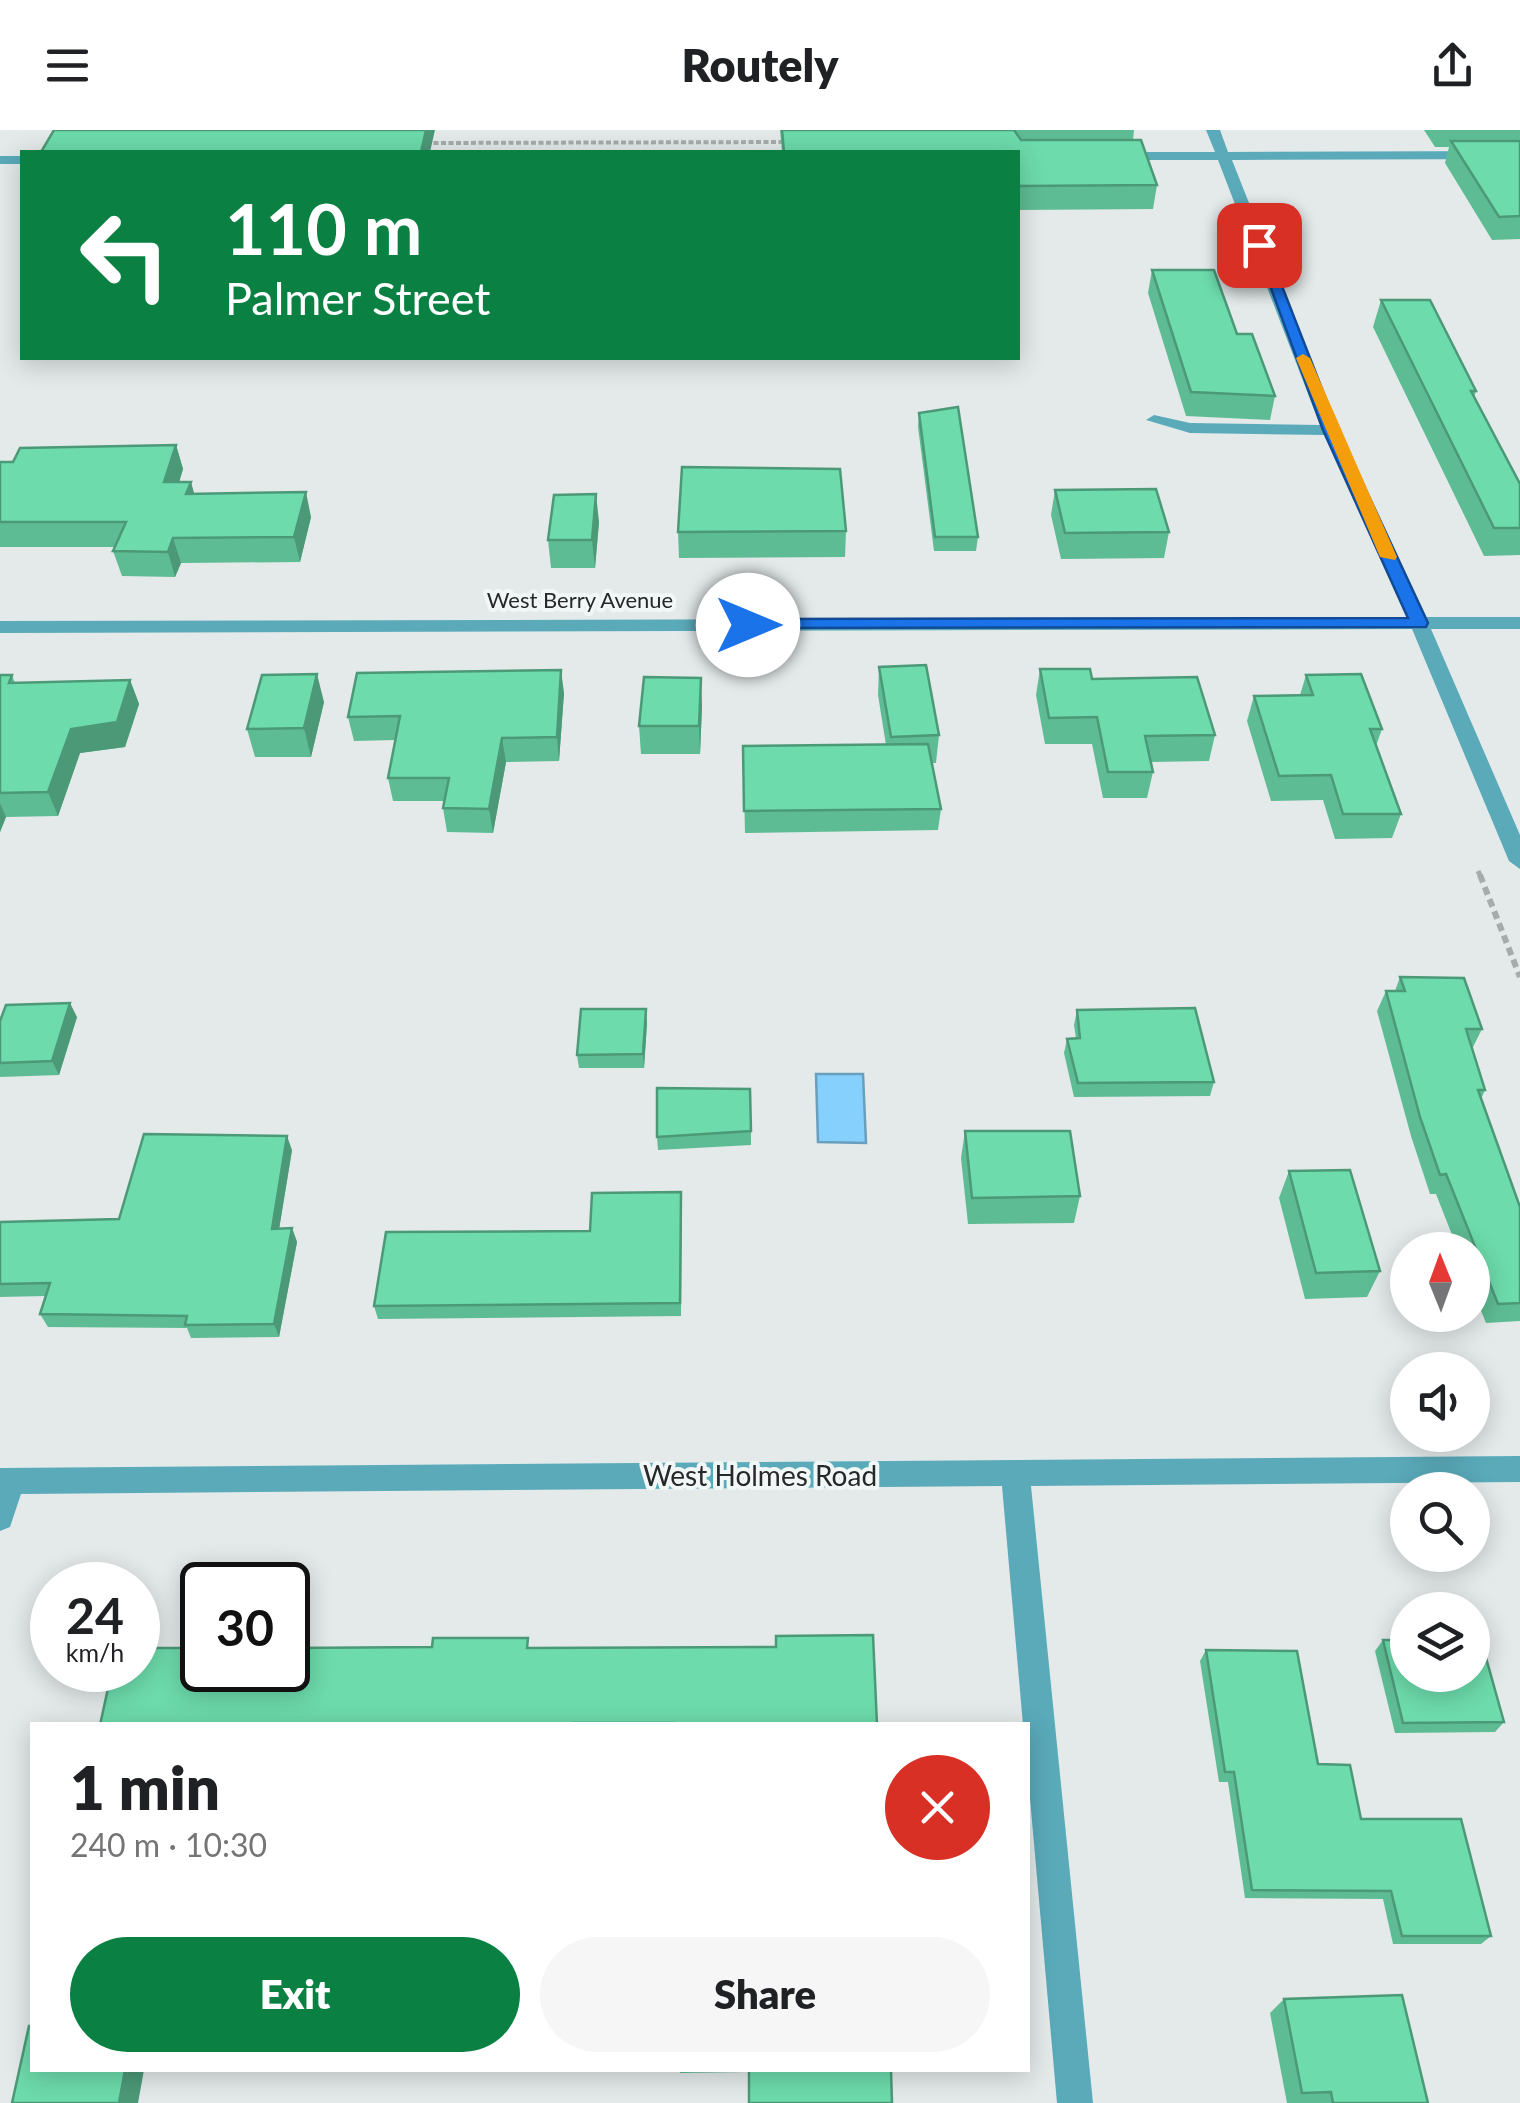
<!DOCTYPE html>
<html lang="en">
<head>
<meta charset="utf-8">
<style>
  :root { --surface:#fff; --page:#f6f6f6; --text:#202124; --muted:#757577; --accent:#0b8043 }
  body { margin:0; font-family:Lato,sans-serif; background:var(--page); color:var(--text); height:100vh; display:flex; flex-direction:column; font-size:38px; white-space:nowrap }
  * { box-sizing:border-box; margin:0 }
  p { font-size:32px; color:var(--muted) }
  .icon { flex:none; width:55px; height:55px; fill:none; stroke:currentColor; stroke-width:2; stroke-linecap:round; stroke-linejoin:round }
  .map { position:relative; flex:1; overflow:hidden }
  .sheet { position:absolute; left:30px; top:1592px; width:1000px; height:350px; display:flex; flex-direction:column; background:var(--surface); border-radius:0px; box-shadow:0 5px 25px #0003 }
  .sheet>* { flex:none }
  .hud { position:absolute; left:20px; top:20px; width:1000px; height:210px; border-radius:0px; box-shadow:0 5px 25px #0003; background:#0b8043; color:#fff; overflow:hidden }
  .needle { width:65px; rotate:359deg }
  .tools { position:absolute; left:1390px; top:1102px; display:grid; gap:20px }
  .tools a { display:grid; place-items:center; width:100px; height:100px; border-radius:50%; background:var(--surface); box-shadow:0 5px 25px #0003; font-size:50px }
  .speed { position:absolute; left:30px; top:1432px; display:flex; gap:20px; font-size:50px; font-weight:700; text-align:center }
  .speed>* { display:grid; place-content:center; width:130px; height:130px; border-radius:50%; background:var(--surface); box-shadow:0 5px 25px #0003; line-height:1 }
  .speed small { font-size:25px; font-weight:400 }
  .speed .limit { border:5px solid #111; border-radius:15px; background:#fff; color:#111 }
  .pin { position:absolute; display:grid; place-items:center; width:85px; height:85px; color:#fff; margin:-42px; border-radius:20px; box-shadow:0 5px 15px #0006 }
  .me { position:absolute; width:110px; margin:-55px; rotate:90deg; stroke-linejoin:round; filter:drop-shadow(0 0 8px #0008) }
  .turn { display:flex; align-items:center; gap:35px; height:210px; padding:0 40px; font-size:45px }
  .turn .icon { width:130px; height:130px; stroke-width:2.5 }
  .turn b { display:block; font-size:70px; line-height:85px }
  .round { display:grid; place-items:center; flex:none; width:105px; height:105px; border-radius:52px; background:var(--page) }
  .head { display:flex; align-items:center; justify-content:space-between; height:170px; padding:0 40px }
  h1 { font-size:60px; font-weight:800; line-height:75px }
  .primary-button { display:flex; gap:20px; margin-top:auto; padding:20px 40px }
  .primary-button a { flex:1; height:115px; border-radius:60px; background:var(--accent); color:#fff; font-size:40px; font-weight:800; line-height:115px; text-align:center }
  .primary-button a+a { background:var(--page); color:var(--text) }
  header { display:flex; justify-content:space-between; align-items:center; height:130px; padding:0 40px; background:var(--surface); font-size:45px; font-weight:800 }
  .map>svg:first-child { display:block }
  .water { fill:#85d0fd; stroke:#699ebd; stroke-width:2.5 }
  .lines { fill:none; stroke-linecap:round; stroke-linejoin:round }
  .path-far2 { stroke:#a6acab; stroke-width:4; stroke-dasharray:5 2.5; stroke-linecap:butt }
  .path-far1 { stroke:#a6acab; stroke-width:5; stroke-dasharray:6 4; stroke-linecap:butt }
  .path { stroke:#a6acab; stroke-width:6; stroke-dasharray:8 5; stroke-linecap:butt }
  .minor { fill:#5aaaba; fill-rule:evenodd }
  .wall { fill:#5ebc94 }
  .shaded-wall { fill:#4c9978 }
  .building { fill:#6ddbac; stroke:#4c9978; stroke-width:2.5 }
  .route { fill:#1a73e8; stroke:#114b97; stroke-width:2.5 }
  .slow { fill:#f59e0b }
  .labels { text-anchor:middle; stroke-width:8; stroke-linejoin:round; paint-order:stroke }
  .far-street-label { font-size:22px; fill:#272929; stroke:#f0f7f6 }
  .street-label { font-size:28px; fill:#272929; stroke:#f0f7f6 }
</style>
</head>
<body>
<header><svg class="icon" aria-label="menu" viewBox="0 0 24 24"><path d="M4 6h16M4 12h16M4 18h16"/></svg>Routely<svg class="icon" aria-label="share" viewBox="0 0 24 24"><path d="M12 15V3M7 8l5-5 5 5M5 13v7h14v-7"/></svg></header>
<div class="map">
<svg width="1520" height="1973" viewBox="0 0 1520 1973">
  <rect width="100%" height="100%" fill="#e3eae9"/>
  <!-- water -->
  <path class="water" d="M816 944H863L866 1013 818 1012Z"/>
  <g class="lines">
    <!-- path-far2 -->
    <path class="path-far2" d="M426 13 789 12"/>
    <!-- path-far1 -->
    <path class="path-far1" d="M1478 741 1481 747"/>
    <!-- path -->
    <path class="path" d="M1480 745 1520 847"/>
    <!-- minor -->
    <path class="minor" d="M1206 0H1220L1228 22 1520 21V29L1232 30 1339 300 1426 487H1520V499H1431L1520 705V739L1509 731 1412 499 0 503V491L1407 488 1325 305 1190 303 1146 290 1154 285 1190 293 1320 295 1218 30H1115L1108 26 1115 22H1215Z
      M0 26H22V34H0Z
      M1520 1326V1352L1031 1356 1093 1973H1057L1028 1646V1595H1023L1002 1356 21 1364 10 1397 0 1401V1338Z"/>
  </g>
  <!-- wall -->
  <path class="wall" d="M780 0H1134L1133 10 1157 55 1153 79 1020 80 1018 106V22H782Z
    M1424 0H1520V109L1492 110 1445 33 1449 17H1435Z
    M1152 140 1237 204 1275 266 1270 290 1186 286 1148 163Z
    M1381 170 1476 261 1474 267 1520 354V425L1484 426 1373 197Z
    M919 283 978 407 976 421H934L918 297Z
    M176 315 183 339 179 352 194 363 311 387 300 432 181 433 175 447 122 446 113 421 115 417H0V332Z
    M1055 360 1169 402 1164 428 1061 429 1051 385Z
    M599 392 595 438H551L548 410Z
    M846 401 845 427 679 428 678 402Z
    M879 537 939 605 936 633H932L941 679 938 700 745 703 743 616 886 615 878 565Z
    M1040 539 1092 549 1215 605 1209 631 1151 632 1153 642 1147 668H1103L1092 614H1045L1036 565Z
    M0 545H12L15 553 130 550 139 574 125 617 80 623 58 686 6 687 0 702Z
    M1306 545 1382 599 1376 616 1401 684 1392 708 1335 709 1323 670 1271 671 1247 591 1254 566 1300 565Z
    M564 563 559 631 506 632 493 703 447 702 443 678 444 671H393L388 648 395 610 354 611 348 587Z
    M324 572 311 627H255L247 599Z
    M702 576 700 624H641L639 596Z
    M1400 847 1482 899 1472 919 1485 960 1481 969 1520 1077V1191L1486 1193 1472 1158V1120H1458L1436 1064H1430L1411 1006 1377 881 1386 861H1395Z
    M646 879 647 893 644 938H579L577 925Z
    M1077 880 1214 952 1210 966 1074 967 1064 923 1067 909 1076 908 1074 895Z
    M77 887 59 945 0 947V891Z
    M751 1001V1015L658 1020 657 1007Z
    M965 1001 1080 1066 1074 1093 968 1094 961 1028Z
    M292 1020 279 1099 292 1098 297 1112 279 1207 191 1208 187 1198 48 1197 40 1184 46 1166 0 1167V1092L119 1089Z
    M1289 1041 1380 1141 1367 1167 1305 1169 1279 1068Z
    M682 1075 681 1186 378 1189 374 1176 590 1101Z
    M1383 1510 1504 1592 1495 1602 1395 1603 1375 1521Z
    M531 1518 877 1595H100Z
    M1206 1520 1318 1634 1361 1689 1491 1806 1481 1814H1393L1383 1769 1245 1768 1228 1652H1219L1200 1531Z
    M1284 1869 1428 1973H1287L1270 1883Z
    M680 1940H891L680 1943Z"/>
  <!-- shaded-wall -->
  <path class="shaded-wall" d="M426 0H435L430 22H421Z
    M176 315 183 339 172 376 164 352Z
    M191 352 198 377 186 364Z
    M306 362 311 387 300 432 294 407Z
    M596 364 599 392 595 438 592 410Z
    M173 408 181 433 175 447 168 422Z
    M561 540 564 563 559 631 557 607Z
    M317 544 324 572 311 627 304 598Z
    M701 548 702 576 700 624 699 596Z
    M130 550 139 574 125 617 80 623 58 686 48 662 71 599Z
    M502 608 506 632 493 703 489 679Z
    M0 673 6 687 0 702Z
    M70 873 77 887 59 945 52 931Z
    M646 879 647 893 644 938 643 924Z
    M287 1006 292 1020 277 1112 272 1099Z
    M292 1098 297 1112 279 1207 274 1194Z
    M125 1940H144L138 1973H119Z"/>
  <!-- building -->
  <path class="building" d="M54 0H426L421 22H41Z
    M782 0H1014L1021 10H1141L1157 55 1018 56V22H784Z
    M1451 11H1520V86L1499 87Z
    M1152 140H1214L1237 204H1252L1275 266 1191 262Z
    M1381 170H1430L1476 261H1471L1520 354V398H1494Z
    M958 277 978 407H935L919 283Z
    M176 315 164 352H191L186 364 306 362 294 407 173 408 168 422 113 421 126 392H0V332H13L20 318Z
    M682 337 840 339 846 401 678 402Z
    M1156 359 1169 402 1065 403 1055 360Z
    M596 364 592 410H548L554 365Z
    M926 535 939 605 891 607 879 537Z
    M1040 539H1090L1092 549 1197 547 1215 605 1145 606 1153 642H1108L1097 587 1049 588Z
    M561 540 557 607 502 608 489 679 443 678 449 648H388L400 586 348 587 357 543Z
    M317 544 304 598 247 599 262 545Z
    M1361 544 1382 599H1370L1401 684H1343L1331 645 1279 646 1254 566 1313 565 1306 545Z
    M0 545H12L9 553 130 550 117 592 71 599 48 662 0 663Z
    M644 547 701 548 699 596H639Z
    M928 614 941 679 744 681 743 616Z
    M1400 847 1464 848 1482 899H1466L1485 960H1478L1520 1077V1173L1498 1174 1446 1044 1440 1045 1420 987 1386 861H1405Z
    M70 873 52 931 0 933V891L6 875Z
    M1195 878 1214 952 1078 953 1067 909 1080 908 1077 880Z
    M581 879H646L643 924 577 925Z
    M657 958 750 959 751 1001 657 1007Z
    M965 1001H1070L1080 1066 972 1068Z
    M144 1004 287 1006 272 1099 292 1098 274 1194 185 1195 187 1186 40 1184 50 1153 0 1154V1092L119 1089Z
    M1350 1040 1380 1141 1316 1143 1289 1041Z
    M681 1062 680 1173 374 1176 386 1102 590 1101 592 1063Z
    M873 1505 877 1595H672L673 1593H573V1595H100L112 1540H138V1518H202V1540H288V1518L432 1517 433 1508H528L527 1518 776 1517V1506Z
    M1383 1510H1408V1545H1472V1510H1481L1504 1592 1403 1593Z
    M1206 1520 1297 1521 1318 1634 1350 1635 1361 1689H1461L1491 1806H1402L1391 1761 1252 1760 1234 1642H1225Z
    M1402 1865 1428 1973H1333L1331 1962 1302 1963 1284 1869Z
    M29 1896H32V1940H125L119 1973H12Z
    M749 1940H891L892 1973H749Z"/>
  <!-- route -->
  <path class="route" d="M1254 112 1266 115 1338 300 1428 493 1426 497 742 498 739 495 748 489 1408 488 1323 300Z"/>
  <!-- slow -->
  <path class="slow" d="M1303 224 1310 228 1397 427 1395 430 1380 427 1296 228Z"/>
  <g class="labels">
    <!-- far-street labels -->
    <g class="far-street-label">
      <text x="580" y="478">West Berry Avenue</text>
    </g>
    <!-- street labels -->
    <g class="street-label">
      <text x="760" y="1356">West Holmes Road</text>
    </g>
  </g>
</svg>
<div class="tools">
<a><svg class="needle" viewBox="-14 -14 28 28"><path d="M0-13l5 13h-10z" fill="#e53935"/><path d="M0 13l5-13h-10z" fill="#757577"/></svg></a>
<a><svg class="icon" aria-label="sound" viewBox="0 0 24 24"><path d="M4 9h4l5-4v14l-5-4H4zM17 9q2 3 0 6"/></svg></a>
<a><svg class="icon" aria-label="search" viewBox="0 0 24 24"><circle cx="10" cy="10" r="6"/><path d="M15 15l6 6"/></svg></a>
<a><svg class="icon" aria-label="layers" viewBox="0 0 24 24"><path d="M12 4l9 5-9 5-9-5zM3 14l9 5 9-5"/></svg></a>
</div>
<div class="speed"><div>24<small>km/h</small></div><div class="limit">30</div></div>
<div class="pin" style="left:1259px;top:115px;background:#d93025"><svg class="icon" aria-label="arrive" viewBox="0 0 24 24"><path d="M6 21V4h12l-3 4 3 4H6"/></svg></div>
<svg class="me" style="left:748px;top:495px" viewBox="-20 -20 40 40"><circle r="19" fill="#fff"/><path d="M0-13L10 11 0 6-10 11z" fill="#1a73e8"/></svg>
<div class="hud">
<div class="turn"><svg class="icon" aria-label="left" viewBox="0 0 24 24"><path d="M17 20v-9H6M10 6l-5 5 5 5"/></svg><div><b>110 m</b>Palmer Street</div></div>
</div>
<section class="sheet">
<div class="head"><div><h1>1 min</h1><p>240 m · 10:30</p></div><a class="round" style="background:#d93025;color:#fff"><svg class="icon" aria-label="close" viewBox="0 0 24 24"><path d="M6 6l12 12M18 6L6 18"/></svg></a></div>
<div class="primary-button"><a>Exit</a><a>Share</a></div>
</section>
</div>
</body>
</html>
